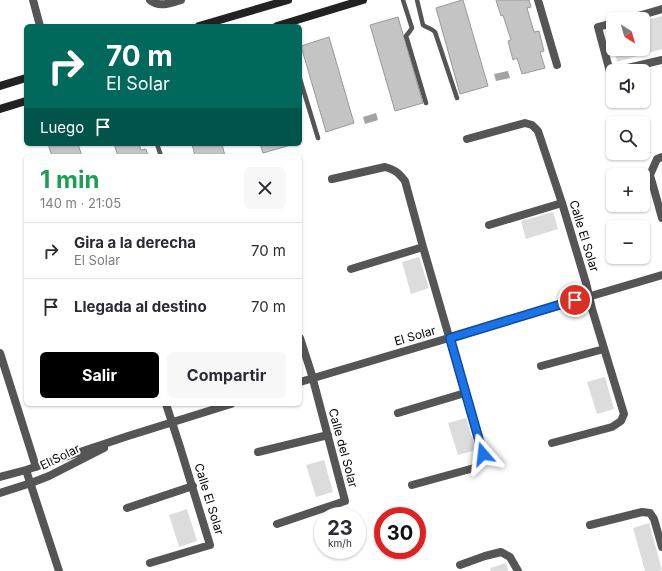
<!DOCTYPE html>
<html lang="es">
<head>
<meta charset="utf-8">
<style>
  :root { --surface:#fff; --page:#f7f7f7; --text:#2b2b33; --muted:#7c7c81; --line:#e1e1e2; --accent:#000 }
  body { margin:0; font-family:Inter,sans-serif; background:var(--page); color:var(--text); height:100vh; display:flex; flex-direction:column; font-size:15px; white-space:nowrap }
  * { box-sizing:border-box; margin:0 }
  p { font-size:13px; color:var(--muted) }
  .icon { flex:none; width:22px; height:22px; fill:none; stroke:currentColor; stroke-width:2; stroke-linecap:round; stroke-linejoin:round }
  .map { position:relative; flex:1; overflow:hidden }
  .drawer { position:absolute; left:24px; top:154px; width:278px; height:252px; display:flex; flex-direction:column; background:var(--surface); border-radius:6px; box-shadow:0 1px 3px #0004 }
  .drawer>* { flex:none }
  .guide { position:absolute; left:24px; top:24px; width:278px; height:122px; border-radius:6px; box-shadow:0 1px 3px #0004; background:#00695c; color:#fff; overflow:hidden }
  .needle { width:26px; rotate:143deg }
  .tools { position:absolute; left:606px; top:12px; display:grid; gap:8px }
  .tools a { display:grid; place-items:center; width:44px; height:44px; border-radius:6px; background:var(--surface); box-shadow:0 1px 3px #0004; font-size:20px }
  .speed { position:absolute; left:314px; top:507px; display:flex; gap:8px; font-size:20px; font-weight:700; text-align:center }
  .speed>* { display:grid; place-content:center; width:52px; height:52px; border-radius:50%; background:var(--surface); box-shadow:0 1px 3px #0004; line-height:1 }
  .speed small { font-size:10px; font-weight:400 }
  .speed .limit { border:6px solid #d22; background:#fff; color:#111 }
  .pin { position:absolute; display:grid; place-items:center; width:34px; height:34px; color:#fff; margin:-17px; border:2px solid #fff; border-radius:50%; box-shadow:0 1px 4px #0007 }
  .me { position:absolute; width:44px; margin:-22px; rotate:343deg; stroke-linejoin:round; filter:drop-shadow(0 0 3px #0008) }
  .turn { display:flex; align-items:center; gap:14px; height:84px; padding:0 16px; font-size:18px }
  .turn .icon { width:52px; height:52px; stroke-width:2.5 }
  .turn b { display:block; font-size:28px; line-height:34px }
  .then { display:flex; align-items:center; height:38px; padding:0 16px; background:#0003; gap:8px; font-size:15px }
  .round { display:grid; place-items:center; flex:none; width:42px; height:42px; border-radius:6px; background:var(--page) }
  .head { display:flex; align-items:center; justify-content:space-between; height:68px; padding:0 16px }
  h1 { font-size:24px; font-weight:700; line-height:30px; color:#1e9e55 }
  .action { display:flex; gap:8px; margin-top:auto; padding:8px 16px }
  .action a { flex:1; height:46px; border-radius:6px; background:var(--accent); color:#fff; font-size:16px; font-weight:700; line-height:46px; text-align:center }
  .action a+a { background:var(--page); color:var(--text) }
  ul { padding:0; list-style:none }
  li { display:flex; align-items:center; gap:12px; height:56px; padding:0 16px; border-top:1px solid var(--line) }
  li div { flex:1 }
  li b { display:block; font-size:15px }
  li em { font-style:normal }
  .map>svg:first-child { display:block }
  .green { fill:#dcdcdc }
  .water { fill:#a3a3a3 }
  .building { fill:#c4c4c4; stroke:#999 }
  .lines { fill:none; stroke-linecap:round; stroke-linejoin:round }
  .lane { stroke:#555; stroke-width:4.5 }
  .street { stroke:#555; stroke-width:8 }
  .secondary { stroke:#222; stroke-width:8 }
  .route-casing { stroke:#114b97; stroke-width:10 }
  .route { stroke:#1a73e8; stroke-width:7 }
  .labels { text-anchor:middle; stroke-width:4; stroke-linejoin:round; paint-order:stroke }
  .street-label { font-size:12px; fill:#000; stroke:#fff }
</style>
</head>
<body>
<div class="map">
<svg width="662" height="571" viewBox="0 0 662 571">
  <rect width="100%" height="100%" fill="#fff"/>
  <!-- green -->
  <path class="green" d="M662 16V49L617 62 614 49H643V21Z
    M553 212 558 229 526 239 521 221Z
    M419 257 429 288 411 294 402 262Z
    M605 377 614 409 597 414 587 382Z
    M466 418 476 450 458 455 448 423Z
    M324 460 333 492 316 497 306 465Z
    M187 509 197 541 179 547 169 515Z
    M649 523 662 570 659 571H645L633 528Z
    M506 563 508 571H491L490 568Z"/>
  <!-- water -->
  <path class="water" d="M508 71 510 78 496 81 494 74Z
    M376 113 378 120 365 124 363 117Z"/>
  <!-- building -->
  <path class="building" d="M462 0H463L488 86 460 94 436 8Z
    M496 0H529L531 7 527 8 534 32 539 31 544 51 540 52 545 68 522 74 517 58 513 60 508 41 511 40 503 15 501 16Z
    M398 17 423 103 395 111 370 25Z
    M329 37 354 123 326 132 301 46Z
    M48 144H78L82 156H52Z
    M114 144H139L141 150 146 149 148 156H118Z
    M192 144H222L225 156H195Z
    M260 144H291V145L263 153Z"/>
  <g class="lines">
    <!-- lane -->
    <path class="lane" d="M403 0 412 28 410 31 406 36 407 39 426 103
      M417 0 423 25C427 28 431 28 435 32L457 98
      M300 79 318 138
      M157 144 161 156"/>
    <!-- street -->
    <path class="street" d="M33 0 40 26
      M150 0C159 8 171 3 181 0
      M538 0 557 65
      M628 19 662 9
      M613 23 598 27 610 72H613
      M615 71 662 60
      M467 139 525 123 532 125 538 131 562 203 586 283 592 309 624 414 621 421 612 427 552 443
      M662 157 657 159 650 175 662 218
      M332 179 385 167C395 170 398 172 405 181L423 247 483 454 481 462 474 468 412 485
      M489 225 562 203
      M351 269 423 247
      M0 353 36 467
      M541 366 604 349
      M300 382 662 275
      M398 413 465 393
      M258 452 328 435
      M26 470 59 571
      M0 477 26 470 128 436 231 404
      M0 493 31 483 49 476 104 448
      M127 508 193 486
      M277 524 345 501 311 372 300 338
      M590 525 642 512 650 513 654 519 662 547
      M150 563 210 545 180 447 166 404
      M460 565 485 556 501 552 510 557 518 571"/>
    <!-- secondary -->
    <path class="secondary" d="M199 26 288 0
      M277 26 363 0
      M0 86 26 78
      M0 109 26 101"/>
  </g>
  <g class="lines">
    <!-- route casing -->
    <g class="route-casing">
      <path id="route" d="M483 454 450 338 575 300"/>
    </g>
    <!-- route -->
    <use href="#route" class="route"/>
  </g>
  <g class="labels">
    <!-- street labels -->
    <g class="street-label">
      <text transform="translate(584 236) rotate(73)" y="4">Calle El Solar</text>
      <text transform="translate(415 336) rotate(-16)" y="4">El Solar</text>
      <text transform="translate(343 448) rotate(75)" y="4">Calle del Solar</text>
      <text transform="translate(60 457) rotate(-26)" y="4">El Solar</text>
      <text transform="translate(209 499) rotate(73)" y="4">Calle El Solar</text>
    </g>
  </g>
</svg>
<div class="tools">
<a><svg class="needle" viewBox="-14 -14 28 28"><path d="M0-13l5 13h-10z" fill="#e53935"/><path d="M0 13l5-13h-10z" fill="#7c7c81"/></svg></a>
<a><svg class="icon" aria-label="sound" viewBox="0 0 24 24"><path d="M4 9h4l5-4v14l-5-4H4zM17 9q2 3 0 6"/></svg></a>
<a><svg class="icon" aria-label="search" viewBox="0 0 24 24"><circle cx="10" cy="10" r="6"/><path d="M15 15l6 6"/></svg></a>
<a>+</a>
<a>−</a>
</div>
<div class="speed"><div>23<small>km/h</small></div><div class="limit">30</div></div>
<div class="pin" style="left:575px;top:300px;background:#d93025"><svg class="icon" aria-label="arrive" viewBox="0 0 24 24"><path d="M6 21V4h12l-3 4 3 4H6"/></svg></div>
<svg class="me" style="left:483px;top:454px" viewBox="-20 -20 40 40"><path d="M0-17L14 15 0 8-14 15z" fill="#1a73e8" stroke="#fff" stroke-width="4"/></svg>
<div class="guide">
<div class="turn"><svg class="icon" aria-label="right" viewBox="0 0 24 24"><path d="M7 20v-9h11M14 6l5 5-5 5"/></svg><div><b>70 m</b>El Solar</div></div>
<div class="then">Luego<svg class="icon" aria-label="arrive" viewBox="0 0 24 24"><path d="M6 21V4h12l-3 4 3 4H6"/></svg></div>
</div>
<section class="drawer">
<div class="head"><div><h1>1 min</h1><p>140 m · 21:05</p></div><a class="round"><svg class="icon" aria-label="close" viewBox="0 0 24 24"><path d="M6 6l12 12M18 6L6 18"/></svg></a></div>
<ul>
<li><svg class="icon" aria-label="right" viewBox="0 0 24 24"><path d="M7 20v-9h11M14 6l5 5-5 5"/></svg><div><b>Gira a la derecha</b><p>El Solar</p></div><em>70 m</em></li>
<li><svg class="icon" aria-label="arrive" viewBox="0 0 24 24"><path d="M6 21V4h12l-3 4 3 4H6"/></svg><div><b>Llegada al destino</b></div><em>70 m</em></li>
</ul>
<div class="action"><a>Salir</a><a>Compartir</a></div>
</section>
</div>
</body>
</html>
